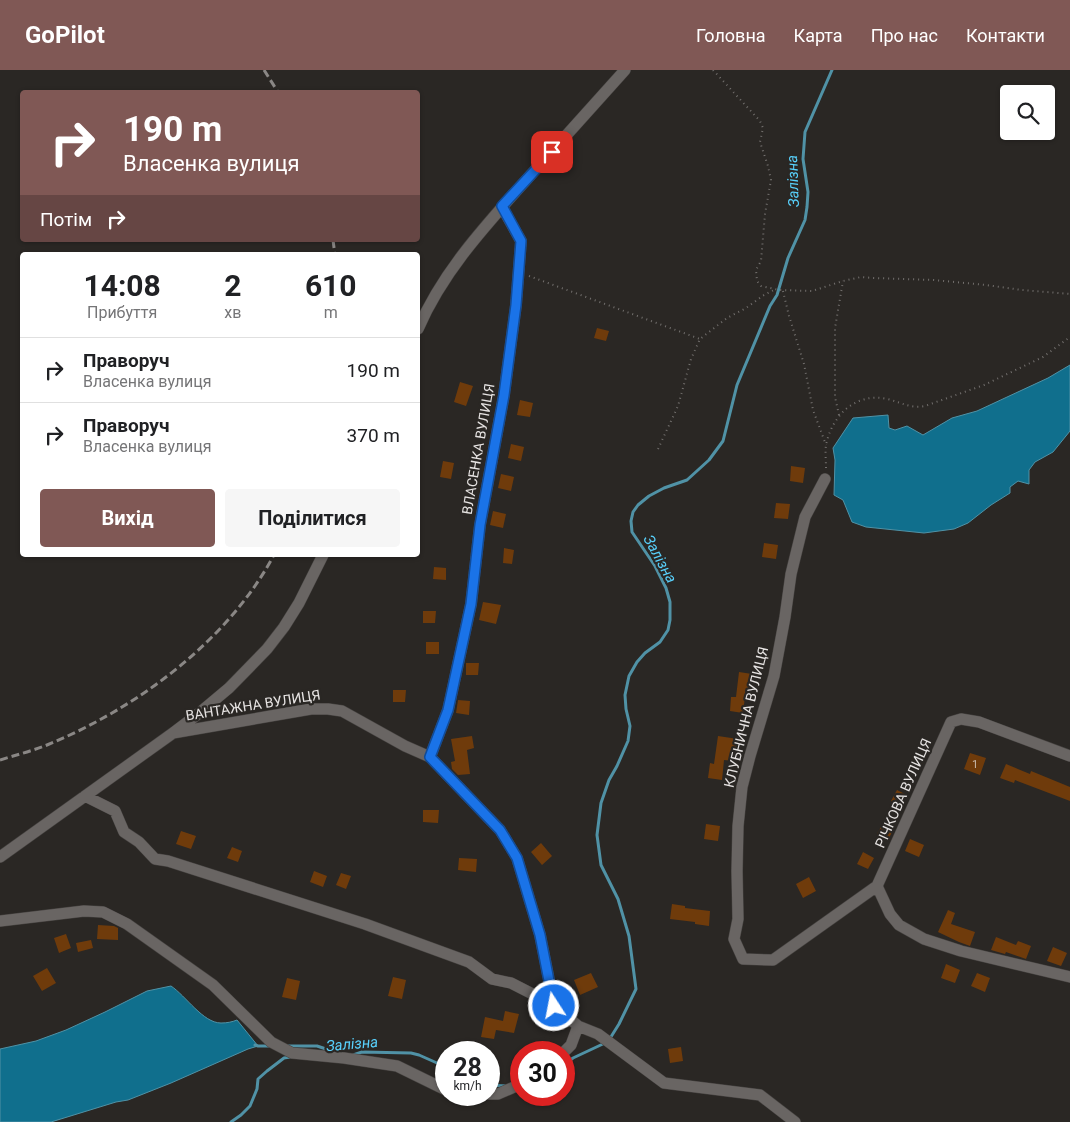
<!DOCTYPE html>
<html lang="uk">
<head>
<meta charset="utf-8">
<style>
  :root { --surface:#fff; --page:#f6f6f6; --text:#202124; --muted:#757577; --line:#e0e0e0; --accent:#805855 }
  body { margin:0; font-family:Roboto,sans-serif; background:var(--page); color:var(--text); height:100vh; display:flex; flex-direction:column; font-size:19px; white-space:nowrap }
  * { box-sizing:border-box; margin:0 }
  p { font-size:16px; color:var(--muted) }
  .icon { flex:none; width:28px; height:28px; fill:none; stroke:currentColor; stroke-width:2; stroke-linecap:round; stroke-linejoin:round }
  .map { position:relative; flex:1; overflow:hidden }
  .sheet { position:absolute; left:20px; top:182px; width:400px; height:305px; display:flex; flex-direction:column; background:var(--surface); border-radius:5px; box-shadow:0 1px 4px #0004 }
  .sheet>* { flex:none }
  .guide { position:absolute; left:20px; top:20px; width:400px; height:152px; border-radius:5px; box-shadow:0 1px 4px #0004; background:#805855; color:#fff; overflow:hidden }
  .controls { position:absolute; left:1000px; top:15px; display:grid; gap:10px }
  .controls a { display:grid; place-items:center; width:55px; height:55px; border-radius:5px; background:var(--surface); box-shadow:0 1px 4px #0004; font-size:25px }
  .speed { position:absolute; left:435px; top:971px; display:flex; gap:10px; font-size:25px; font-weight:700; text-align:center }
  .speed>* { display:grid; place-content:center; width:65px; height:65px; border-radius:50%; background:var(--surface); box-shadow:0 1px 4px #0004; line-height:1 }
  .speed small { font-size:12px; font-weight:400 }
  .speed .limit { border:8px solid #d22; background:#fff; color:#111 }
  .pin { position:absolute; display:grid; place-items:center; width:42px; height:42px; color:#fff; margin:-21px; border-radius:10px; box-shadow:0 2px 8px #0006 }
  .me { position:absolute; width:55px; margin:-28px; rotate:349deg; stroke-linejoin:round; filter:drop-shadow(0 0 4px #0008) }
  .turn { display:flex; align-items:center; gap:18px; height:105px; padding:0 20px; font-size:22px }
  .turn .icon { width:65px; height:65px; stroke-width:2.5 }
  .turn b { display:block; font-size:35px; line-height:42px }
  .then { display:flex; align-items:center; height:48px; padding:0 20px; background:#0003; gap:10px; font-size:19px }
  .eta { display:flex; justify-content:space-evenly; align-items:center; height:85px; text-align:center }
  .eta b { font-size:30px; font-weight:700; line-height:35px }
  .primary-button { display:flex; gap:10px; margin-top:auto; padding:10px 20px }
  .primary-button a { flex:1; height:58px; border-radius:5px; background:var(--accent); color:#fff; font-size:20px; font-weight:700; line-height:58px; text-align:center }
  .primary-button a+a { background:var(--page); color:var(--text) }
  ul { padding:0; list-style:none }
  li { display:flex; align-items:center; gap:15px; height:65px; padding:0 20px; border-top:1px solid var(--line) }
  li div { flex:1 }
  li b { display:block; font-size:19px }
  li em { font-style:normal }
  header { display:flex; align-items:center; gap:30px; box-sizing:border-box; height:70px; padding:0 25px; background:var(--accent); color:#fff }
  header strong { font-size:24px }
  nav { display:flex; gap:28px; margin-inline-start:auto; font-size:18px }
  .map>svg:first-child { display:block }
  .water { fill:#106f8d; stroke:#5092a6 }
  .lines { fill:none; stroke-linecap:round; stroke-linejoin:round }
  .stream { stroke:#5092a6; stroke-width:3 }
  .building { fill:#6f3b0b }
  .minor-casing { stroke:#464341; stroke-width:12 }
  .path { stroke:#73706e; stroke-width:2; stroke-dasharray:1 4; stroke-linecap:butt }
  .minor { stroke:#696563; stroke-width:11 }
  .rail { stroke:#8a8785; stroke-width:3; stroke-dasharray:8 4; stroke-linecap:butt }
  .route-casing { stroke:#114b97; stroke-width:12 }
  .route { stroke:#1a73e8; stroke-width:9 }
  .labels { text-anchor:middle; stroke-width:4.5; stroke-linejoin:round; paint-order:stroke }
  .number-label { font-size:11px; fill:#c8b9ac }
  .street-label { font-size:14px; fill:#e6e3e2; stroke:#2a2724 }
  .water-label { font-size:15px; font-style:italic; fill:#58d0fb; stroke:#2a2724 }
</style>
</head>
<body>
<header>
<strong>GoPilot</strong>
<nav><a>Головна</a><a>Карта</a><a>Про нас</a><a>Контакти</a></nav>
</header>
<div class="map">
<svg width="1070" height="1052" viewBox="0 0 1070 1052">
  <rect width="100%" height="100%" fill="#2a2724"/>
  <!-- water -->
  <path class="water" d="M1070 295V361L1053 382 1035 392 1029 400V414L1018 411 1010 417V423L991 435 968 453 954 459 924 463 866 457 852 452 843 430 834 425 835 390 833 378 853 348 888 345 889 358 895 360 907 356 923 365 952 348 977 341 1048 308Z
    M171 916C186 926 203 953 221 953 227 953 232 952 237 950L258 976 248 979 171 1013 128 1030 116 1032 51 1052H0V979L36 971 66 960 105 942 147 921Z"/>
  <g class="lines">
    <!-- stream -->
    <path class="stream" d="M609 970 619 954 636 919 629 866 618 829 601 795 597 765 601 733 609 710 617 696 628 671 630 656 626 639 625 625 629 606 637 592 645 583 660 572 668 560 670 550V532L666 518 655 496 632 462 631 451 633 442 638 435 649 426 664 418 687 410 709 390 723 371 737 315 770 236 777 225 788 188 805 150 807 137 808 122 803 89 805 62 832 0
      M255 975 258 976H271
      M287 976H317L335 982
      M353 985 362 982 411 983 419 985 446 997
      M564 995 573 988 605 973
      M489 1015 506 1016
      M231 1052 241 1045 250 1036 257 1019 258 1009 267 1001 284 988 290 987"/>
  </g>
  <!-- building -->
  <path class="building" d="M597 258 609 261 606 271 594 268Z
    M460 312 473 316 466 336 454 332Z
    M520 330 533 333 530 347 517 345Z
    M511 374 524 377 521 391 508 388Z
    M443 391 454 393 451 409 440 407Z
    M791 396 805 398 803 413 790 411Z
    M501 404 514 407 511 421 498 418Z
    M776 433 790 434 788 449 774 448Z
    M493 441 506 444 503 458 490 455Z
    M764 473 778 475 776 489 762 487Z
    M504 478 514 480 512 494 503 493Z
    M434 497 446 498V510L433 509Z
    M483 532 501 535 496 554 479 550Z
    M423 541H436L435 553H423Z
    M426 572H439V584H426Z
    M466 593H479L478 605H466Z
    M739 602 752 604 751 619 746 618 743 643 730 641 731 627H736Z
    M393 620H406L405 632H393Z
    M458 630 470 631 469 645 456 643Z
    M472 666 474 678 467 680 470 704 458 705 452 699 451 692 455 691 451 669Z
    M718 666 738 669 734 691 724 690 722 710 708 708 710 693 714 694Z
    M970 683 986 688 980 705 964 699Z
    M914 685 924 690 918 701 908 696Z
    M1006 694 1030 704 1031 701 1070 717V731L1015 710 1014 713 1000 708Z
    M897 720 907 725 901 736 891 731Z
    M423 740H439L438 753 423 752Z
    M883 753 894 758 888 770 877 764Z
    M706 754 720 756 718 771 704 769Z
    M181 761 196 766 191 779 176 774Z
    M910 769 924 775 919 787 905 781Z
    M541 773 552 786 542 795 531 782Z
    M232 777 242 781 238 792 227 788Z
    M863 782 874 788 868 799 857 794Z
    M459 788 477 789 476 802 458 800Z
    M314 801 327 806 323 817 310 812Z
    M341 803 351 806 346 819 336 815Z
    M809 807 816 821 803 828 796 814Z
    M672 834 685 836V838L710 841 709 856 695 854V852L670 849Z
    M948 840 955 843 951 854 975 862 970 876 959 872 938 862Z
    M98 855 114 856 118 858V870L97 869Z
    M66 864 71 878 59 883 54 868Z
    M996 867 1016 875 1018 871 1031 876 1026 889 1006 882 1005 884 991 880Z
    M91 870 93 878 78 882 76 873Z
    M1053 877 1067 883 1061 896 1047 891Z
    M946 894 960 900 955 913 941 908Z
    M47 898 56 913 42 921 33 906Z
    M591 903 598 917 580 925 574 910Z
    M977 903 990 908 985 922 971 916Z
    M393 907 406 910 402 929 388 926Z
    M287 908 300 911 296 930 282 927Z
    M505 941 519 944 514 963 496 960 494 969 481 967 485 947 503 951Z
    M681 977 683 991 670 993 668 979Z"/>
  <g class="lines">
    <!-- minor casing -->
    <g class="minor-casing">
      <path id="minor" d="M418 259C443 201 486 155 528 108 560 72 593 36 625 0
        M825 409 805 447 791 504 785 547 774 606 750 686 742 717 738 756 737 801 738 849 734 869 743 889 773 890 877 816
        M173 663 311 639H328L342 641 405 676 430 687 500 760 517 788 540 865 554 935 578 956 598 964 664 1013 760 1025 795 1052
        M430 687 448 640 471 534 480 455 504 325 516 235 521 171 502 137
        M85 726 115 741 124 762 139 772 155 789 168 791 365 854 469 892 492 909 511 913 554 935
        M0 787 173 663 198 644 229 618 267 579 284 557 299 533 323 485
        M877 816 951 652 961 649 979 652 1070 686
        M877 816 890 844 899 855 924 869 961 881 1070 907
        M0 851 84 841 103 842 127 854 213 915 271 972 292 983 344 988 397 996 446 1020
        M564 982 571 975 578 956
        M489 1024H498L521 1014"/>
    </g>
    <!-- path -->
    <path class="path" d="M713 0 760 51 763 58 760 72 768 96 771 110 765 144 761 191 756 200 757 211 761 216 779 220 812 221 843 211 861 207 874 208 934 210 986 215 1022 220 1070 224
      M529 206 700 269
      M783 221 789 246 804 294 813 340 826 375
      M839 345 835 327V258L843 211
      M658 379 678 336 691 289 700 269 727 248 746 238 764 225 774 220
      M826 398C826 391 825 382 826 375 832 345 856 322 887 329 901 332 910 339 925 336L984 315 1043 287 1070 267"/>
    <!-- minor -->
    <use href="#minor" class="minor"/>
    <!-- rail -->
    <path class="rail" d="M264 0 278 22
      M333 170 335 185
      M0 690C16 685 32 681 47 675 137 638 227 572 274 485"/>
  </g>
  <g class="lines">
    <!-- route casing -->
    <g class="route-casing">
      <path id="route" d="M552 82 502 136 521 171 516 235 504 325 480 455 471 534 448 640 430 687 500 760 517 788 540 865 554 936"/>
    </g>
    <!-- route -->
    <use href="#route" class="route"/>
  </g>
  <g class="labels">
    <!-- number labels -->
    <g class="number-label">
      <text x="975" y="698">1</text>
    </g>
    <!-- street labels -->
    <g class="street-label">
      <text transform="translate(478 379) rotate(-80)" y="5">ВЛАСЕНКА ВУЛИЦЯ</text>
      <text transform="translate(253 635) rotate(-9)" y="5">ВАНТАЖНА ВУЛИЦЯ</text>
      <text transform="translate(746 647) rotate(-76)" y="5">КЛУБНИЧНА ВУЛИЦЯ</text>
      <text transform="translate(903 723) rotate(-66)" y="5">РІЧКОВА ВУЛИЦЯ</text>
    </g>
    <!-- water labels -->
    <g class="water-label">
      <text transform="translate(793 111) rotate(-92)" y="5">Залізна</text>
      <text transform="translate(660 489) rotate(61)" y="5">Залізна</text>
      <text transform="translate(352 974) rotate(-5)" y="5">Залізна</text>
    </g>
  </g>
</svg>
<div class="controls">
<a><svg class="icon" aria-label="search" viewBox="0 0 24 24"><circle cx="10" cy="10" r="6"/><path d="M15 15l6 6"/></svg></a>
</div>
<div class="speed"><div>28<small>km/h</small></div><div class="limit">30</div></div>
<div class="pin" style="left:552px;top:82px;background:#d93025"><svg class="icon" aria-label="arrive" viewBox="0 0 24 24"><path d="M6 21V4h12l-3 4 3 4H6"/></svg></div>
<svg class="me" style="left:554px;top:936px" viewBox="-20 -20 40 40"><circle r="17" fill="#1a73e8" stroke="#fff" stroke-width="3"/><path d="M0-11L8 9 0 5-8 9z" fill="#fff"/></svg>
<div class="guide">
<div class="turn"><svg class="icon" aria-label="right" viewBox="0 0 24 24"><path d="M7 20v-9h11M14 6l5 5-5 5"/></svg><div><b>190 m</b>Власенка вулиця</div></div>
<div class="then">Потім<svg class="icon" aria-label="right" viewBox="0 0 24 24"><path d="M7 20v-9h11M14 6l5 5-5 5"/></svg></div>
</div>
<section class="sheet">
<div class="eta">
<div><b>14:08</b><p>Прибуття</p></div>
<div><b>2</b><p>хв</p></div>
<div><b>610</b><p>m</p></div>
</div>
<ul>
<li><svg class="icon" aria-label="right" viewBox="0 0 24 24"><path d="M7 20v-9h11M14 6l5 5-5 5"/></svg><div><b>Праворуч</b><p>Власенка вулиця</p></div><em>190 m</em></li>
<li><svg class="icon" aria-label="right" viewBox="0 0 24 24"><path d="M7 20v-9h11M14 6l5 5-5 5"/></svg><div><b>Праворуч</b><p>Власенка вулиця</p></div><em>370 m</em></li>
</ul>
<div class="primary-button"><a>Вихід</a><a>Поділитися</a></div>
</section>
</div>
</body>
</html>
